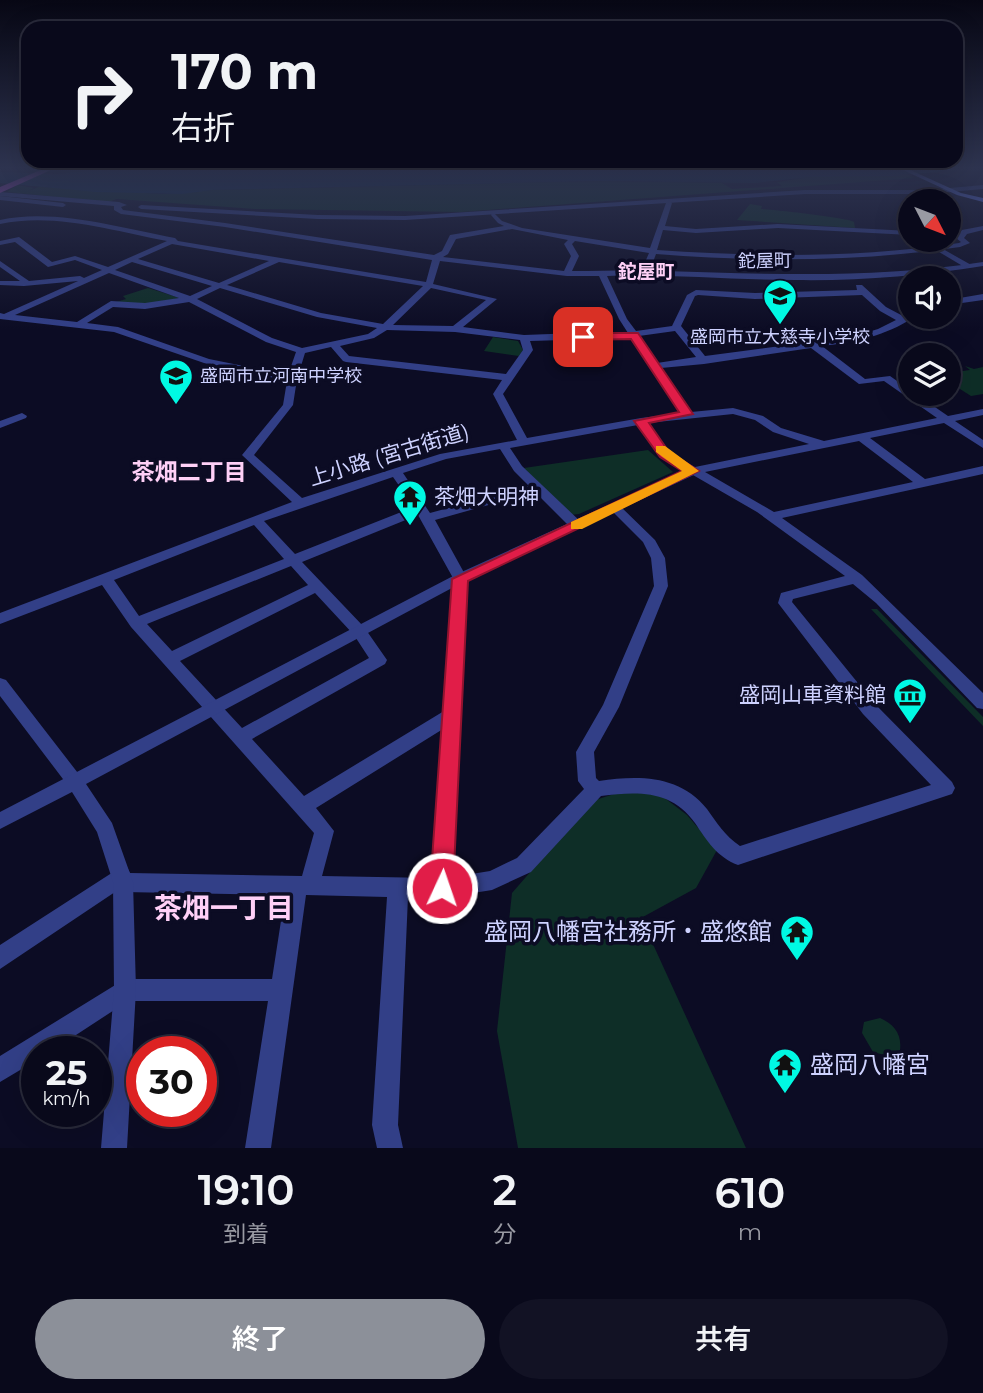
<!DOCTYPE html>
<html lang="ja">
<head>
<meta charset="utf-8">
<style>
  :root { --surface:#09091b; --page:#121224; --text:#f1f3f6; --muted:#999aa3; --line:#292a3a; --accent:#8c9099 }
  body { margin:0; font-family:Montserrat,"Noto Sans JP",sans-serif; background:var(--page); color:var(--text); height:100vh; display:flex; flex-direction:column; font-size:26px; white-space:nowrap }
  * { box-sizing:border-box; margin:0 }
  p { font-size:23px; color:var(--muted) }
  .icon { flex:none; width:38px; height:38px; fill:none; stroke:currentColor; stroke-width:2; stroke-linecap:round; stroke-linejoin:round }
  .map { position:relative; height:1148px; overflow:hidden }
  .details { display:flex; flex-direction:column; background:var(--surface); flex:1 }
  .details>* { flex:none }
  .top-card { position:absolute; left:21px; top:21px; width:942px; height:147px; border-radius:21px; box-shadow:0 7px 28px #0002,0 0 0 2px var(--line); background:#09091b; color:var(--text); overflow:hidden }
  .needle { width:46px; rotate:132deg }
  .buttons { position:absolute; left:898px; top:189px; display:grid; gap:14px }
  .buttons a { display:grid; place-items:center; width:63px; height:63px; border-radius:50%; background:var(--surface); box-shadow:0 7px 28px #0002,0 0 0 2px var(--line); font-size:35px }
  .speed { position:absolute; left:21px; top:1036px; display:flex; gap:14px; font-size:35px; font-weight:700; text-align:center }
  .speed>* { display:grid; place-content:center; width:91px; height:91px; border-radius:50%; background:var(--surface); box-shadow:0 7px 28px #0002,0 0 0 2px var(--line); line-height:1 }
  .speed small { font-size:18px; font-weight:400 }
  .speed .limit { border:10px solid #d22; background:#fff; color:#111 }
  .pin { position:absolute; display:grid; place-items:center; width:60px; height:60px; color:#fff; margin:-30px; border-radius:14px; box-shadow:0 4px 10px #0006 }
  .me { position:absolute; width:77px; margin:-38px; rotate:3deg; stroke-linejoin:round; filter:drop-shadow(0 0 5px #0008) }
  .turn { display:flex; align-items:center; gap:24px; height:147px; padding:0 35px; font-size:32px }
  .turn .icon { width:91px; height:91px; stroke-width:2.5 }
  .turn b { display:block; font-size:49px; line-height:60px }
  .eta { display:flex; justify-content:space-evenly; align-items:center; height:119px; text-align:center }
  .eta b { font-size:42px; font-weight:600; line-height:49px }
  .primary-button { display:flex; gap:14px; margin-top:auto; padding:14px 35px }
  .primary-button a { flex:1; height:80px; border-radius:42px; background:var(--accent); color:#fff; font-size:28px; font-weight:600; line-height:80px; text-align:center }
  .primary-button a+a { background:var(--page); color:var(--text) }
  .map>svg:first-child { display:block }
  .green { fill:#0e2e27 }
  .water { fill:#072a48 }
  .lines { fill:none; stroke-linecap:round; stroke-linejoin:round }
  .minor { fill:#323f87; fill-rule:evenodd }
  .tertiary { fill:#323f87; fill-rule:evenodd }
  .secondary { fill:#657eff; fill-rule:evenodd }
  .trunk { fill:#cf4fe1; fill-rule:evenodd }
  .route { fill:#e11d48; stroke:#92132f; stroke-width:2 }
  .slow { fill:#f59e0b }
  .labels { text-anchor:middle; stroke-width:7; stroke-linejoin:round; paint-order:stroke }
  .far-street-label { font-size:18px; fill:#ced2ff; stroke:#0c0c24 }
  .far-poi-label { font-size:18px; fill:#ced2ff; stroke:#0c0c24 }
  .far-neighbourhood-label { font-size:19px; font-weight:bold; fill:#ffd0f7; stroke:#0c0c24 }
  .street-label { font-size:21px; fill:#ced2ff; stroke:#0c0c24 }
  .poi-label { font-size:21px; fill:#ced2ff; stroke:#0c0c24; text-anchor:start }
  .neighbourhood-label { font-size:23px; font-weight:bold; fill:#ffd0f7; stroke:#0c0c24 }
  .near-poi-label { font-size:24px; fill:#ced2ff; stroke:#0c0c24; text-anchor:end }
  .near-neighbourhood-label { font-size:28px; font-weight:bold; fill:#ffd0f7; stroke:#0c0c24 }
</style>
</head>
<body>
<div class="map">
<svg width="983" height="1148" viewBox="0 0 983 1148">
  <rect width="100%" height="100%" fill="#0c0c24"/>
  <!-- green -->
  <path class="green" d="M907 174 914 178 461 212 255 209 117 199 108 202 7 192 17 185 34 188 28 191 39 187 163 194 212 190 599 181 722 183 732 189 782 186 777 182 810 177Z
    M750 204 762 206 761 209C776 210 849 218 854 222L855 228 737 220Z
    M148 288 180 298 145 304 116 302 126 299 123 296Z
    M493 337 518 341 523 350 519 356 484 351Z
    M965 366 974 369 983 367V394L971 396 949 382V373L970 370Z
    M648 450 673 472 579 514 570 515 524 468Z
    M871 609H877L983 717V726Z
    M627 790 662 796 687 815 717 850 696 888 641 918 746 1148H518L497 1031 512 893 592 801Z
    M880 1018C894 1024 902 1034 900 1050L892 1057 873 1052 862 1033 864 1022Z"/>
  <!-- water -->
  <path class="water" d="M105 169H961L892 176 810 177 755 183 599 181 212 190 182 194 96 192 0 183V172L57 174Z"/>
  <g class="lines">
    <!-- minor -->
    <path class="minor" d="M0 192 119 202 127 205 121 207 123 210 225 223 434 255 442 251 450 235 504 226 498 223 491 215 493 212 502 221 522 228 650 248 666 203 669 201 672 203 665 226 696 229 778 224 910 231V235L778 228 696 233 663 230 657 250C759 257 858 258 959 243L961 242 956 238 962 230 983 226V230L967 234 964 238 970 243 960 247C858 262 758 262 656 254L653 262H650L646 260 649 253 575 241 572 244 579 256 572 271C603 271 633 270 663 271 774 274 872 279 983 262V266C921 276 858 281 795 280 732 280 670 274 607 276L627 319 636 331 672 326 687 295 696 290 755 293 857 290 856 285H862L886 307 903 316 910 313V317H914C886 336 855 342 822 346L865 379 890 376 910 390V394H916L948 416 983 409V415L955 421 983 440V448L944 423 870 438 925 479 983 466V474L782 518 862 575 983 693V709L977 708 876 603 853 584 793 599 792 602 875 704 952 782 955 788 952 794 738 865C717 857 707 841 695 823 672 790 638 791 601 796L531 872 492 890 442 898 408 897 398 1125 403 1148H377L372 1125 387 897 306 895 271 1148H245L268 1001H128L50 1052H37V1060L0 1082V1056L125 979H272L285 895 123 892 118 890 0 969V945L121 867 128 869 130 873 302 876 314 833 131 627 102 585 0 624V613L292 502 242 455 283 405 287 381 204 363 114 332 0 319V313L4 314 78 281 24 286 0 285V281H20L0 267V261L29 281 80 276 84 278 102 270 75 260 48 267 15 242 0 245V241L19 237 52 262 75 256 108 267 167 241C114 231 54 212 0 224V220C54 208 121 228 175 238L178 241 426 282 432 260 225 227 121 214 114 210V206L0 196ZM512 229 568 240 564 244 571 256 564 271 443 257 448 254 456 239ZM172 244 269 261 219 283 138 259ZM440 261 567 276H599L619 319 628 333 609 335 577 333 524 335 463 327 497 299 433 284ZM132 262 212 286 190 296 115 270ZM279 262 423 286 383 324 321 313 227 285ZM109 273 179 298 145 303 111 301 77 322 15 315ZM220 288 317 317 377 328 368 334 302 348 272 338 197 299ZM431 288 486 300 453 326 393 325ZM698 295 755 299 862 295 880 311 896 320 878 329 855 336 705 356 681 326 695 296ZM189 302 266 342 296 352 288 375 209 359 118 327 87 323 113 307 145 309ZM387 330 455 332 520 340 523 350 506 374 349 356 340 346 374 338ZM675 331 696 357 657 363 639 336ZM631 338 681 413 641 418 527 438 503 394 533 350 530 341C563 339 598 342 631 338ZM331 347 343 361 346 362 502 380 493 394 517 440 440 454 302 498 254 455 293 405 297 379 305 353ZM811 348 859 384 884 381 937 418 824 441 781 428 763 416 733 408 691 412 661 368 704 364ZM733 414 755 420 773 432 809 444 695 467 668 452 648 423ZM638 425 660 456 757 512 845 576 781 593 778 603 863 714 931 785 740 846C725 836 717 823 707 809 680 775 639 775 599 781L596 778 594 752 619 707 668 586 665 558 655 540 619 505 615 504 609 508 643 542 651 558 654 586 603 705 576 752 578 781 584 789 517 858 490 871 453 877 467 578 435 520 535 492 572 529H582L584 526 582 523 522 466 510 448ZM859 441 913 482 774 512 705 472ZM500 449 514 471 529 486 430 513 403 473 446 459ZM393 477 414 507 295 554 264 521ZM418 515 453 578 444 711 304 796 252 739 385 664 387 660 364 627 302 562ZM254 525 284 559 139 616 114 580ZM291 566 308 585 172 651 147 624ZM315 593 354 635 369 658 242 728 180 661ZM443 729 433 878 322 876 334 831 316 808Z
      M983 294V300L948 305V300Z
      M22 413 27 416 26 418 0 428V421Z
      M0 678 6 680 81 777 84 782 81 787 75 790 69 787 0 696Z"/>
    <!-- tertiary -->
    <path class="tertiary" d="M983 185V189L928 194H805L405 220 318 219 141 209 138 207 141 205 318 215 405 216 805 190H928Z
      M0 196 63 203 66 205 63 207 0 200Z
      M919 240H927L973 266 966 268Z
      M692 467 698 471 696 474 465 581 86 784 112 823 133 882 136 990 127 1148H101L114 990 113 882 97 832 72 792 0 829V812L455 575Z"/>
    <!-- secondary -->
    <path class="secondary" d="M901 169H908L961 193 983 198V202L957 195Z"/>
    <!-- trunk -->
    <path class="trunk" d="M43 169H53L0 193V187Z"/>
  </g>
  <!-- sky -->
  <linearGradient id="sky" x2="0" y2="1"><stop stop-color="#070714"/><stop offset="0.51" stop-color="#2e3450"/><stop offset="1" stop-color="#2e3450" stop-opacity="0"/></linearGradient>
  <rect width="983" height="329" fill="url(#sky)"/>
  <!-- route -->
  <path class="route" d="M638 333 693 414 649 423 669 452 699 471 468 581 453 888 450 896 442 899 434 896 430 888 452 579 682 471 660 457 634 421 679 412 631 339 583 340 578 337 583 333Z"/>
  <!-- slow -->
  <path class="slow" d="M656 446H665L699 471 582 529H571V522L682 471 656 452Z"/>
  <!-- icons -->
  <defs>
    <g id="school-pin" transform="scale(1.75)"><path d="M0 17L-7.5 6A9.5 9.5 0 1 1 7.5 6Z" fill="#00f9e3" stroke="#0c0c24"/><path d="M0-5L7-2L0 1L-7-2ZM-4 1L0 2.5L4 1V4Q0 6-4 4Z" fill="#111"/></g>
    <g id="temple-pin" transform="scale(1.75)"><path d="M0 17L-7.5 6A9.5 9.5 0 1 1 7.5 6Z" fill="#00f9e3" stroke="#0c0c24"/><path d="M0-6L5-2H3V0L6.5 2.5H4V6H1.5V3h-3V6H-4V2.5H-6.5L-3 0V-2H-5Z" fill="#111"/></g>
    <g id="museum-pin" transform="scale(1.75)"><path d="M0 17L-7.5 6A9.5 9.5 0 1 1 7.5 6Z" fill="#00f9e3" stroke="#0c0c24"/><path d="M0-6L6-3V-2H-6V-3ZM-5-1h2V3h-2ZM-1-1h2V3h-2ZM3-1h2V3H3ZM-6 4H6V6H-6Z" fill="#111"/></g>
  </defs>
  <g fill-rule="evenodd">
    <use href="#school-pin" x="780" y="296"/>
    <use href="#school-pin" x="176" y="376"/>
    <use href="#temple-pin" x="410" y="497"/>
    <use href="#museum-pin" x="910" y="695"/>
    <use href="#temple-pin" x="797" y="932"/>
    <use href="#temple-pin" x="785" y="1065"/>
  </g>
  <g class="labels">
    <!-- far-street labels -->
    <g class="far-street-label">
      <text transform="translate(765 261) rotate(-1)" y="6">鉈屋町</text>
    </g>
    <!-- far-poi labels -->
    <g class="far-poi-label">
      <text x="780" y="343">盛岡市立大慈寺小学校</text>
      <text x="200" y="382" text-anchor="start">盛岡市立河南中学校</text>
    </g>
    <!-- far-neighbourhood labels -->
    <g class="far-neighbourhood-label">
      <text x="646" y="278">鉈屋町</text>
    </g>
    <!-- street labels -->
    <g class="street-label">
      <text transform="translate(389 455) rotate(-17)" y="7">上小路 (宮古街道)</text>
    </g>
    <!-- poi labels -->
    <g class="poi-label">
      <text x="434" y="504">茶畑大明神</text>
      <text x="886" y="702" text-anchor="end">盛岡山車資料館</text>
    </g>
    <!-- neighbourhood labels -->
    <g class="neighbourhood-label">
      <text x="189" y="480">茶畑二丁目</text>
    </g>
    <!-- near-poi labels -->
    <g class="near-poi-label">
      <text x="772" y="940">盛岡八幡宮社務所・盛悠館</text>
      <text x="810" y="1073" text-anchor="start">盛岡八幡宮</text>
    </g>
    <!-- near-neighbourhood labels -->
    <g class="near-neighbourhood-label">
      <text x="224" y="918">茶畑一丁目</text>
    </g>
  </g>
</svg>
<div class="buttons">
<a><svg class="needle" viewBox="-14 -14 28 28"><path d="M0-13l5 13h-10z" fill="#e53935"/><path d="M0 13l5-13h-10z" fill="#999aa3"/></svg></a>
<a><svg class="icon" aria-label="sound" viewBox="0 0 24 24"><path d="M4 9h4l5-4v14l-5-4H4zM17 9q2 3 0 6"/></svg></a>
<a><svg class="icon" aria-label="layers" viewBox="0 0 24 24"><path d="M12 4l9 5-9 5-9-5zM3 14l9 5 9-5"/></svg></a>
</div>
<div class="speed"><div>25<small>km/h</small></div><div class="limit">30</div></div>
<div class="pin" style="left:583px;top:337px;background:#d93025"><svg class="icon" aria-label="arrive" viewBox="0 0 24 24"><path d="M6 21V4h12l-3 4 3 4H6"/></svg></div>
<svg class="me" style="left:442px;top:888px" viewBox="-20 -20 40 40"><circle r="17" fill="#e11d48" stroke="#fff" stroke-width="3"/><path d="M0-11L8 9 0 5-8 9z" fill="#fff"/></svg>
<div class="top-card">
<div class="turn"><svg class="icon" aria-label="right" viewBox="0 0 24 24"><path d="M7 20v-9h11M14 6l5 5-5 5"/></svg><div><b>170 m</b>右折</div></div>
</div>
</div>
<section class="details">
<div class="eta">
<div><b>19:10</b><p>到着</p></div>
<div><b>2</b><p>分</p></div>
<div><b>610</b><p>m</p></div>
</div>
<div class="primary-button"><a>終了</a><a>共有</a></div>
</section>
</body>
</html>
